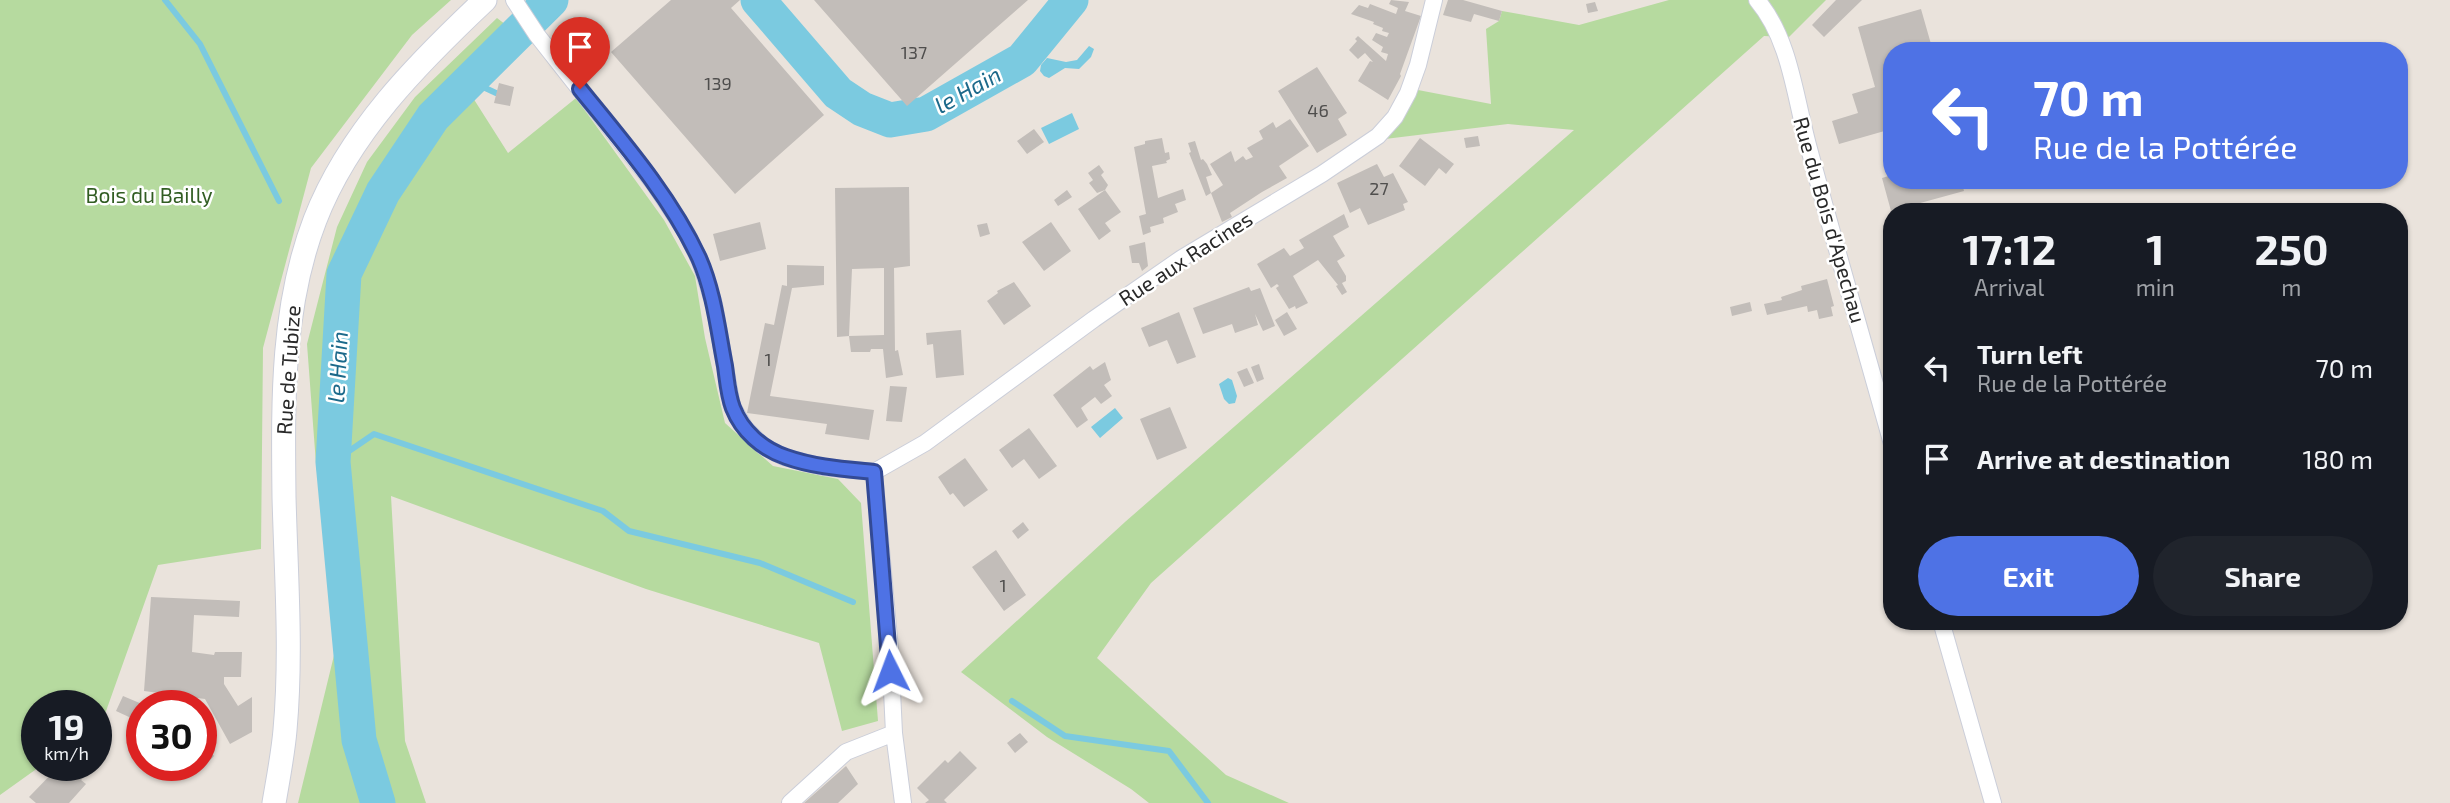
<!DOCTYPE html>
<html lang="en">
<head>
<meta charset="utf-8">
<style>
  :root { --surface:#171b24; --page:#20242c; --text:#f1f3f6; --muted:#9ea1a6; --accent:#4e72e5 }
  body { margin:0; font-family:"Exo 2",sans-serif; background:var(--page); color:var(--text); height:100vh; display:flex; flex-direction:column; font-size:26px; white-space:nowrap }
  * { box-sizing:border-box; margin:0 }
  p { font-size:23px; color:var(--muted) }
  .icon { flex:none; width:38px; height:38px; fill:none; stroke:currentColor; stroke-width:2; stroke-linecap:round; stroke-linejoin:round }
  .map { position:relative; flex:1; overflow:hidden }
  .panel { position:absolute; left:1883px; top:203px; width:525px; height:427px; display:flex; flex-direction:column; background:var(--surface); border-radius:28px; box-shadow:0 2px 5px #0004 }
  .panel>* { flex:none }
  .banner { position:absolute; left:1883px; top:42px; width:525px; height:147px; border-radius:28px; box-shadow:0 2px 5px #0004; background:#4e72e5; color:#fff; overflow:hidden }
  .speed { position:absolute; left:21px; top:690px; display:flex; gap:14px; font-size:35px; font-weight:700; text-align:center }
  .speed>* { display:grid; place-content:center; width:91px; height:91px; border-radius:50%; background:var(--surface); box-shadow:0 2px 5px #0004; line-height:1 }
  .speed small { font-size:18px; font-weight:400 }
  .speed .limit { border:10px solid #d22; background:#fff; color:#111 }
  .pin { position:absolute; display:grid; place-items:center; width:60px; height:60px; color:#fff; margin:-72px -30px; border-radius:50% 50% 50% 0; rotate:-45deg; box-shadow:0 0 7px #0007 }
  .pin .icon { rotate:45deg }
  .me { position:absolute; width:77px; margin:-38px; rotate:357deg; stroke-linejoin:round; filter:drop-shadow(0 0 5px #0008) }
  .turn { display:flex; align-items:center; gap:24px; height:147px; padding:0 35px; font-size:32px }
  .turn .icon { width:91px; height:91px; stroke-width:2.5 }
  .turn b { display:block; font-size:49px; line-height:60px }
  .eta { display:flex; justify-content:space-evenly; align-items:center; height:119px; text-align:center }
  .eta b { font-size:42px; font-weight:700; line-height:49px }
  .action { display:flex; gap:14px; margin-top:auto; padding:14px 35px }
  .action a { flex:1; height:80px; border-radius:42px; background:var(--accent); color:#fff; font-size:28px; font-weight:700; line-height:80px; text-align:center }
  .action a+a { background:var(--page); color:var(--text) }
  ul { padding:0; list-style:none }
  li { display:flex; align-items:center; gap:21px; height:91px; padding:0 35px }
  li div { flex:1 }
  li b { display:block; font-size:26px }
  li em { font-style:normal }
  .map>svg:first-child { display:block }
  .green { fill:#b6da9f }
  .water { fill:#7bcae0 }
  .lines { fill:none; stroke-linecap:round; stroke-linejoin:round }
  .stream { stroke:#7bcae0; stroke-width:6 }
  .river { stroke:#7bcae0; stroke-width:35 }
  .building { fill:#c2bdb9 }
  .minor-casing { stroke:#cbced9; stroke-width:18 }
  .secondary-casing { stroke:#cbced9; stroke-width:25 }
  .minor { stroke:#fff; stroke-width:16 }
  .secondary { stroke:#fff; stroke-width:23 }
  .route-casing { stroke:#334a95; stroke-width:18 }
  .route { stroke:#4e72e5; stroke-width:12 }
  .labels { text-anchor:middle; stroke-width:5; stroke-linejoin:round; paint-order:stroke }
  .number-label { font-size:18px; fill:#4f4e4d }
  .park-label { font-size:21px; fill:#315d22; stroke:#fff }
  .street-label { font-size:21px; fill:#292929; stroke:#fff }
  .water-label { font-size:23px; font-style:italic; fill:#1c698a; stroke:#fff }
</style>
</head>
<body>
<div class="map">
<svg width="2450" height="803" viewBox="0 0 2450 803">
  <rect width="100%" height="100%" fill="#eae3dc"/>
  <!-- green -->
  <path class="green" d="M0 0H451L412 35 311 168 263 348 261 549 158 565 105 714 96 721V705H37V765H42L0 795Z
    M1669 0H1826L1789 37 1764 36 1151 583 1097 658 1226 775 1289 803H1149L1131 789 1047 737 961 672 1125 522 1574 130 1508 124 1385 139 1408 110 1418 90 1491 104 1486 29 1499 21 1502 11 1579 25Z
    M497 18 514 31 461 79 508 153 576 98 664 220 695 276 705 338 725 423 773 466 838 479 861 503 878 721 842 731 819 643 646 589 391 496 405 741 426 803H298L338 639 316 464 307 344 337 227 367 162 415 97Z"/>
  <!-- water -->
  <path class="water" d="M1089 46 1094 49 1091 57 1079 69 1065 68 1049 78 1044 76 1040 71 1041 65 1047 58 1066 62 1077 60Z
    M1072 113 1079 129 1049 144 1041 128Z
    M1228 378 1232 380 1237 396 1235 403 1229 404 1224 399 1219 384Z
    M1115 408 1123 418 1100 438 1091 427Z"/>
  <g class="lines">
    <!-- stream -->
    <path class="stream" d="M165 0 200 44 279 201
      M470 81 496 93
      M333 462 374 434 603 511 629 531 760 563 853 602
      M1012 701 1065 736 1169 751 1208 803"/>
    <!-- river -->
    <path class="river" d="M758 0 838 93 862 109 890 120 926 114 1022 60 1071 0
      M378 803 359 740 333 462 344 274 383 192 433 117 551 0"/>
  </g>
  <!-- building -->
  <path class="building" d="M671 0H740L731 8 824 115 735 194 611 52Z
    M814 0H1028L907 106Z
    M1391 0 1409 2 1405 11 1421 16 1400 74 1401 76 1388 100 1358 81 1370 61 1373 62 1365 53 1358 59 1349 50 1357 41 1355 39 1358 36 1386 61 1388 54 1381 52 1383 47 1372 40 1376 33 1387 37 1389 33 1382 31 1383 28 1373 24 1374 22 1351 14 1359 5 1368 8 1370 4 1396 14 1398 8 1389 4Z
    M1448 0H1463L1502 11 1499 21 1474 14 1471 22 1443 15Z
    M1836 0H1862L1824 37 1812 25Z
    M1595 2 1598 11 1588 13 1586 4Z
    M1921 9 1933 51H1892V142L1888 130 1839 144 1832 121 1858 113 1852 94 1875 87 1858 27Z
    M1317 67 1347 113 1338 119 1347 135 1317 153 1278 91Z
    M499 83 514 87 510 106 494 103Z
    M1290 119 1309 146 1279 166 1287 178 1262 192 1230 213 1232 217 1222 222 1211 193 1223 185 1210 164 1231 151 1235 162 1243 156 1246 160 1253 157 1247 148 1263 139 1259 131 1273 122 1276 128Z
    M1034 129 1044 142 1027 154 1017 141Z
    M1478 136 1480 146 1466 148 1464 138Z
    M1162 138 1165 153 1169 152 1170 159 1166 161 1167 163 1152 166 1158 198 1183 189 1186 200 1175 204 1178 212 1163 218 1164 223 1150 227 1151 232 1143 235 1139 216 1146 214 1134 147 1145 144V141Z
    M1420 138 1454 164 1446 174 1439 168 1425 186 1399 166Z
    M1195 141 1201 160 1203 159 1207 164 1212 175 1206 177 1211 193 1206 196 1189 153 1191 152 1188 143Z
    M1377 164 1384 177 1393 173 1408 202 1403 204 1405 210 1368 225 1360 208 1350 213 1337 183Z
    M1099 165 1104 172 1101 175 1108 185 1105 190 1121 212 1105 223 1111 231 1099 240 1078 209 1105 190 1097 193 1089 183 1093 180 1088 173Z
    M1892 175V180H1961L1964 191 1891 211 1882 178Z
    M909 187 910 266 894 268 895 351 898 350 903 375 886 378 883 349H871L870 352H851L849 336 884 335V268L852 269 849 336 837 337 835 188Z
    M1067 190 1072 197 1058 206 1054 200Z
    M1344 214 1349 227 1333 236 1345 256 1337 261 1346 276V281L1342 283 1347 292 1342 295 1336 286 1338 285 1318 260 1293 276 1308 303 1296 309 1295 306 1289 309 1276 288 1279 286 1277 284 1271 288 1257 264 1284 248 1290 256 1304 248 1299 240Z
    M760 222 766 249 720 261 713 234Z
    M1051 222 1071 251 1044 271 1022 242Z
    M987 223 990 234 980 237 977 225Z
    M1145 242 1148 266 1142 271 1139 263H1132L1129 246Z
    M787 265 824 266V285L792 288 770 396 874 410 869 440 825 434 827 424 747 413 765 323 774 325 782 285 787 286Z
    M1827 279 1834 306 1831 307 1833 316 1819 319 1817 310 1808 312 1807 306 1767 315 1764 304 1782 300 1781 297 1802 290 1801 286Z
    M1014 282 1031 306 1004 325 987 301 998 293 997 291Z
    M1249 287 1251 291 1260 288 1275 326 1263 331 1255 314 1258 325 1235 333 1232 324 1203 334 1193 308Z
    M1750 302 1752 311 1732 316 1730 307Z
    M1179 312 1196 357 1177 364 1167 340 1149 347 1141 328Z
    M1287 312 1297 329 1284 336 1275 320Z
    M961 330 964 375 936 378 933 344 927 345 926 333Z
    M1105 362 1111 380 1104 385 1112 396 1101 404 1095 397 1081 408 1088 420 1077 428 1053 395 1090 366 1093 370Z
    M1259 364 1264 379 1257 382 1251 367Z
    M1247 368 1254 383 1244 387 1237 372Z
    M890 386 907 387 902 422 886 421Z
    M1170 407 1187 448 1157 460 1140 419Z
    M1029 428 1057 466 1039 479 1024 459 1012 468 999 450Z
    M965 458 988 490 964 507 953 493 950 495 938 477Z
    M1023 522 1029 530 1018 539 1012 531Z
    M996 550 1026 595 1004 611 972 567Z
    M151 597 240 601 239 617 194 615 192 652 214 655 215 652H242L241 677H224V684L238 706 252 697V732L230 744 205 699 144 691Z
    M123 696 142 704V723L116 711Z
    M1020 733 1028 742 1015 753 1007 743Z
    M201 741 214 756 208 762 201 757Z
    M960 751 977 768 944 800 947 803H925L929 800 917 788 945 760 948 763Z
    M60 765H91L94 767 81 780 86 784 69 803H36L29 797Z
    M846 766 858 784 838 803H804Z"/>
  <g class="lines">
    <!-- minor casing -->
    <g class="minor-casing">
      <path id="minor" d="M514 0 537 35 655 185 686 232 700 261 714 304 732 406 745 428 763 446 784 457 823 467 874 472
        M1757 0C1790 39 1795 97 1808 145 1835 245 1864 344 1892 444
        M874 472 925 443 1094 319 1182 258 1322 174 1378 136 1395 117 1408 93 1418 65 1434 0
        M874 472 890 649 894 733 903 803
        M1941 621 1993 803
        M790 803 846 752 894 733"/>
    </g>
    <!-- secondary casing -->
    <g class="secondary-casing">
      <path id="secondary" d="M274 803C278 779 283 754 285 730 292 653 286 574 284 497 283 404 281 308 315 220 349 132 418 63 485 0"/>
    </g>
    <!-- minor -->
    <use href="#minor" class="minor"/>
    <!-- secondary -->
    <use href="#secondary" class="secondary"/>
  </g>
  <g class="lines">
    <!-- route casing -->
    <g class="route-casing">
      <path id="route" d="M580 89C623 142 670 196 699 258 714 292 718 330 725 366 727 380 728 395 733 408 742 431 762 449 786 457 814 467 844 469 874 472L890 671"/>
    </g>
    <!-- route -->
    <use href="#route" class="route"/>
  </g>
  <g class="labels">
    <!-- number labels -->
    <g class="number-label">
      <text x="914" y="59">137</text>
      <text x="718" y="90">139</text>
      <text x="1318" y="117">46</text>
      <text x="1379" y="195">27</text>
      <text x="768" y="366">1</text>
      <text x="1003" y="592">1</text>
    </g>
    <!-- park labels -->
    <g class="park-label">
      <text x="149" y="203">Bois du Bailly</text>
    </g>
    <!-- street labels -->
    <g class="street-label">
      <text transform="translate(1829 220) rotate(74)" y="7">Rue du Bois d'Apechau</text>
      <text transform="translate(1186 259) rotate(-33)" y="7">Rue aux Racines</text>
      <text transform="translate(289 370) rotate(-86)" y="7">Rue de Tubize</text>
    </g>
    <!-- water labels -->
    <g class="water-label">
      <text transform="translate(968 90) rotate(-29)" y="8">le Hain</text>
      <text transform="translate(338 367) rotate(-87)" y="8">le Hain</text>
    </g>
  </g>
</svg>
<div class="speed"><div>19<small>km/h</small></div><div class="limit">30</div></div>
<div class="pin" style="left:580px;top:89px;background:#d93025"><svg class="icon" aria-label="arrive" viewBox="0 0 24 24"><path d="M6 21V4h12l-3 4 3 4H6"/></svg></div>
<svg class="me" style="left:890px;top:671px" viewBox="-20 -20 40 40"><path d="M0-17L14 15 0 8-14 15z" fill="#4e72e5" stroke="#fff" stroke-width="4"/></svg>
<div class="banner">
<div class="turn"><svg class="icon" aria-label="left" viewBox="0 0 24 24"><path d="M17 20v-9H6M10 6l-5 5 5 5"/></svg><div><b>70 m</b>Rue de la Pottérée</div></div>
</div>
<section class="panel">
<div class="eta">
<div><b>17:12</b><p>Arrival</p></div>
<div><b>1</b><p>min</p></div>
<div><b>250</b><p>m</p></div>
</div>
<ul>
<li><svg class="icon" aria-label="left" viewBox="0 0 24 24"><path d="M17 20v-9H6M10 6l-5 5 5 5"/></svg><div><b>Turn left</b><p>Rue de la Pottérée</p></div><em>70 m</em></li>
<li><svg class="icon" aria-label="arrive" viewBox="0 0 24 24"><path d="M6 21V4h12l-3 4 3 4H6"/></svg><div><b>Arrive at destination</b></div><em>180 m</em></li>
</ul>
<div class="action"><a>Exit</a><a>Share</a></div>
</section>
</div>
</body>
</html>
